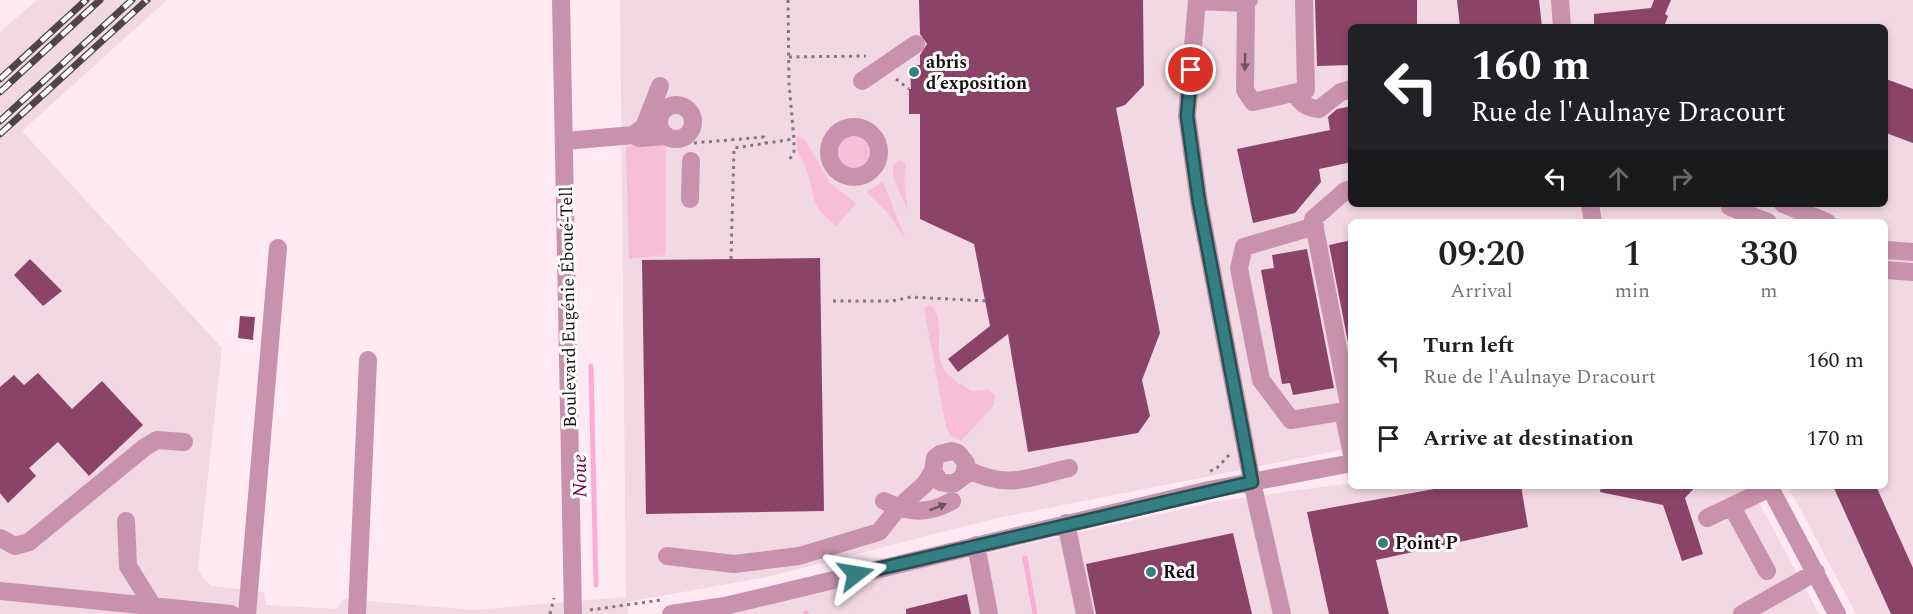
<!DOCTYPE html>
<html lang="en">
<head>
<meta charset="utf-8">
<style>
  :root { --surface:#fff; --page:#f2f2f2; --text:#222; --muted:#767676 }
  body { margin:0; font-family:Spectral,serif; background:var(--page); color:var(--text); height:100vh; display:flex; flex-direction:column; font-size:22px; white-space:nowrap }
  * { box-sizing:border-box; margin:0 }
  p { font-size:20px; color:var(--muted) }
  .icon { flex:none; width:33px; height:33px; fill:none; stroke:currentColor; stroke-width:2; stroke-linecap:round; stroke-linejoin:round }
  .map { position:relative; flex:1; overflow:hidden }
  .details { position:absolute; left:1348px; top:219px; width:540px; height:270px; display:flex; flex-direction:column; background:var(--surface); border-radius:9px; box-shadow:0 3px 9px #0003 }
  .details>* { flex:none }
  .guide { position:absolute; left:1348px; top:24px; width:540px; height:183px; border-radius:9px; box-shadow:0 3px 9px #0003; background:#202124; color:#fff; overflow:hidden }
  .pin { position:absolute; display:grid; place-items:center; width:51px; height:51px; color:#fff; margin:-26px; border:3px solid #fff; border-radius:50%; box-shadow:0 2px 6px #0007 }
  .me { position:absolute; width:66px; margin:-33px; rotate:76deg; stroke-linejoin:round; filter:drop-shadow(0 0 4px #0008) }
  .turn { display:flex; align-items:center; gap:21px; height:126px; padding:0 24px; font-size:27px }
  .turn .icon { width:78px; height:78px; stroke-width:2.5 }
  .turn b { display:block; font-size:42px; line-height:51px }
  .lanes { display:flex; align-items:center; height:57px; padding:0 24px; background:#0003; justify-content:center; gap:30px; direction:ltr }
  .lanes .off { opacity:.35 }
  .eta { display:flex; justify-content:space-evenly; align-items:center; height:102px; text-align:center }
  .eta b { font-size:36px; font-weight:600; line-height:42px }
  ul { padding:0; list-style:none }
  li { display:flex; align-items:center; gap:18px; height:78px; padding:0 24px }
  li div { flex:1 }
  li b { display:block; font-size:22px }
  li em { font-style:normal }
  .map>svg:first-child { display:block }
  .built { fill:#f2d8e3; fill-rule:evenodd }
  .green { fill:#f7bed8 }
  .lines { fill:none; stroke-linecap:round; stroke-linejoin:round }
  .stream { stroke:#fcacd2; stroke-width:5 }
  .building { fill:#8b4468 }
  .path { stroke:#86777e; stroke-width:3; stroke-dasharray:3 4.5; stroke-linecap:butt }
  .minor { stroke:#c992ac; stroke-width:18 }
  .rail-casing { stroke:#50444a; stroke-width:7 }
  .rail { stroke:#fff; stroke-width:4.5; stroke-dasharray:14; stroke-linecap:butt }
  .oneway { fill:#715160 }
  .route-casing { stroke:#225254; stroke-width:15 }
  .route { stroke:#357e81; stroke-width:10 }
  .poi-dot { fill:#357e81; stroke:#fff; stroke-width:2 }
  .labels { text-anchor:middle; stroke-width:6; stroke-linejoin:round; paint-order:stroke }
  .poi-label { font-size:18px; font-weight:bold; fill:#191014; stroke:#fff; text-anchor:start }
  .street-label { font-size:18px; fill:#191014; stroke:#fff }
  .water-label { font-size:20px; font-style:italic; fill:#62023f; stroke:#fff }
</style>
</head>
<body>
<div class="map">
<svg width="1913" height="614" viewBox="0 0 1913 614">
  <rect width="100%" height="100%" fill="#ffe9f3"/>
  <!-- built -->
  <path class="built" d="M37 0H167L22 131 222 348 198 568 202 577 211 586 264 592 266 605 337 609 343 599 474 610 626 597 620 0H1913V614H1856L1788 486H1886V222H1352L1351 448 993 519 767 577 627 602 628 614H0V32ZM1352 27H1886V204H1352Z
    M1351 483 1352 486H1750L1819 614H716L1219 501Z"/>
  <!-- green -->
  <path class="green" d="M836 152a18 18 0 1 1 36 0a18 18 0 1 1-36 0Z
    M797 136 806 141 830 183 856 203 837 226C806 205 817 195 805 166 798 150 797 156 797 136Z
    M666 144V255L629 259 626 146Z
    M900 160 906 165 904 180 908 211 893 178V165Z
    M883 182 906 240 888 213 866 192Z
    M930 305C946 316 935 347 941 363 945 376 961 384 972 391L988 389 995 395 994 405 961 441 951 436 946 427 924 308Z"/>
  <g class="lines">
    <!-- stream -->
    <path class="stream" d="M591 366 596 585
      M1025 558 1035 614
      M806 613V614"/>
  </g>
  <!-- building -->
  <path class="building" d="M919 0H1143L1144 85 1125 105 1116 108 1160 333 1142 380 1150 416 1138 433 1028 452 1008 334 958 372 948 359 990 326 974 244 920 219V114H909V89H911L910 66 920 65V55L927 44 920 34Z
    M1315 0H1417V27H1352V65L1317 66Z
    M1457 0H1539L1542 27H1460Z
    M1654 0H1671L1665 14 1668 16 1664 27H1594V14L1651 8Z
    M1886 79 1913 89V143L1886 133Z
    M1352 106V162L1319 169 1321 182 1295 213 1253 223 1237 149 1330 130 1328 117 1337 109Z
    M1352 240V358H1351L1329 245Z
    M1307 249 1334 388 1293 395 1290 383 1282 384 1261 270 1274 268 1272 255Z
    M820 258 824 511 646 514 642 260Z
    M30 259 62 291 43 306 14 275Z
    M240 316 255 317 253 340 238 338Z
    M38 373 72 409 102 381 143 425 89 476 58 442 29 468 36 476 8 503 0 493V387L14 375 24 385Z
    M1451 486H1521L1528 527 1376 560 1389 614H1329L1307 512Z
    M1601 486H1696L1685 498 1703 554 1682 561 1663 505 1600 492Z
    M1833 486H1876L1913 568V614H1891Z
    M1233 533 1252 614H1096L1086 564Z
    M967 594 971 614H906V609Z"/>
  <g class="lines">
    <!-- path -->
    <path class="path" d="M788 0 789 84 794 139V153L789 160
      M789 57 866 56
      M896 79 909 89
      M694 143 764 137 766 143
      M731 259 734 148 794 139
      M833 301H892L911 297 986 301
      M1210 471 1216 469 1230 454
      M590 610 661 600
      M550 614 554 598"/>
    <!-- minor -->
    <path class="minor" d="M561 0 573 614
      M1197 0 1187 116 1199 202 1252 482 1282 614
      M1560 0 1562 27
      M1197 1 1246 3 1249 0
      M1246 3 1245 90 1253 102 1306 90 1304 0
      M862 81 916 44
      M1295 93C1301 104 1307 108 1319 109L1341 92 1352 89
      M659 122a17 17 0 1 1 34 0a17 17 0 1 1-34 0Z
      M829 152a25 25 0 1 1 50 0a25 25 0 1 1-50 0Z
      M633 135 644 127 660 86
      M565 141 633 135 639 138 667 136
      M690 199 691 161
      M1590 204 1593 222
      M1783 204 1827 222
      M1730 207 1768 222
      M1315 226 1244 247 1239 268 1261 380 1291 420 1352 410
      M1886 250 1913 252
      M1886 270 1913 272
      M1350 410 1313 219 1345 191 1352 189
      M1343 411 1352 455
      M966 469C1009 490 1026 478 1069 468
      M1769 486 1837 614
      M884 501C909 513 927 515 952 501
      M1732 507 1767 571
      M1707 518 1770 488
      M126 521 128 566 152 605
      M1066 523 1085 614
      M0 538 15 546 29 542 145 447 157 440 184 442
      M976 545 989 614
      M667 556 734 564 799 556 879 532 898 508 925 484 933 471 935 458 940 454 952 451 958 453 966 463 964 476 953 484 940 482 933 471
      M0 591 231 614
      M247 614 278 248
      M357 614 368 360
      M671 614 725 606 1209 490 1352 463
      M1742 614 1816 572"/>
    <!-- rail casing -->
    <g class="rail-casing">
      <path id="rail" d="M0 79 86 0
        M0 92 100 0
        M0 121 132 0
        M0 134 147 0"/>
    </g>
    <!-- rail -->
    <use href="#rail" class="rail"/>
  </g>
  <!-- one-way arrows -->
  <defs><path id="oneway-solid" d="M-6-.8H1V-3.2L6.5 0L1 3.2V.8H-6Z" transform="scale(1.5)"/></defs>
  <g class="oneway">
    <use href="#oneway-solid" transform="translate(1245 62) rotate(91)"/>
    <use href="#oneway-solid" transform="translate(938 507) rotate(-21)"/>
  </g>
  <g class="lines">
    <!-- route casing -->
    <g class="route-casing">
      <path id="route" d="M856 574 1252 482 1199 202 1187 116 1191 70"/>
    </g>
    <!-- route -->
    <use href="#route" class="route"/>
  </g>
  <!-- markers -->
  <g class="poi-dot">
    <circle cx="914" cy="72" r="6"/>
    <circle cx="1383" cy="543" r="6"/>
    <circle cx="1151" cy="572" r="6"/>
  </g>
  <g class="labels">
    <!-- poi labels -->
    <g class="poi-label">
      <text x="926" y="68">abris<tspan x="926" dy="21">d’exposition</tspan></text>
      <text x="1395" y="549">Point P</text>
      <text x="1163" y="578">Red</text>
    </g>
    <!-- street labels -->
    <g class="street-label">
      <text transform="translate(568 307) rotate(-91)" y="6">Boulevard Eugénie Éboué-Tell</text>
    </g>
    <!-- water labels -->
    <g class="water-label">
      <text transform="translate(579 476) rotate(-91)" y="7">Noue</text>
    </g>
  </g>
</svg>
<div class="pin" style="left:1191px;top:70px;background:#d93025"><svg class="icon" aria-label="arrive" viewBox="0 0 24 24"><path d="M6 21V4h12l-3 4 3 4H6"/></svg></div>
<svg class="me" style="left:856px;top:574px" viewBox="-20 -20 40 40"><path d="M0-17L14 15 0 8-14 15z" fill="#357e81" stroke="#fff" stroke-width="4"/></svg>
<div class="guide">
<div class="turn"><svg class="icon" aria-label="left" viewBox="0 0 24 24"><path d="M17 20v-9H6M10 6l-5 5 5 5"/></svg><div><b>160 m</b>Rue de l'Aulnaye Dracourt</div></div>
<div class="lanes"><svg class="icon" aria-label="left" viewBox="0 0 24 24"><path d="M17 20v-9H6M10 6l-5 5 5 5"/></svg><svg class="icon off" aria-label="ahead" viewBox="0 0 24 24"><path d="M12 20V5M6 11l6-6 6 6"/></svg><svg class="icon off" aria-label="right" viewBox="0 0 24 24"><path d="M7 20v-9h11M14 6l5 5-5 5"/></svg></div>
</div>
<section class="details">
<div class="eta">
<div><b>09:20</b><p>Arrival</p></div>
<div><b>1</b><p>min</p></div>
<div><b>330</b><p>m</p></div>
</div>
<ul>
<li><svg class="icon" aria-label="left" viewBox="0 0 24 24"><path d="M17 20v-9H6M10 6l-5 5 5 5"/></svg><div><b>Turn left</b><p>Rue de l'Aulnaye Dracourt</p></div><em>160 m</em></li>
<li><svg class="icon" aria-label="arrive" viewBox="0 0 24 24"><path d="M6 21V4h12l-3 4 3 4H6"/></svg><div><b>Arrive at destination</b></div><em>170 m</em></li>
</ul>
</section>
</div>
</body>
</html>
